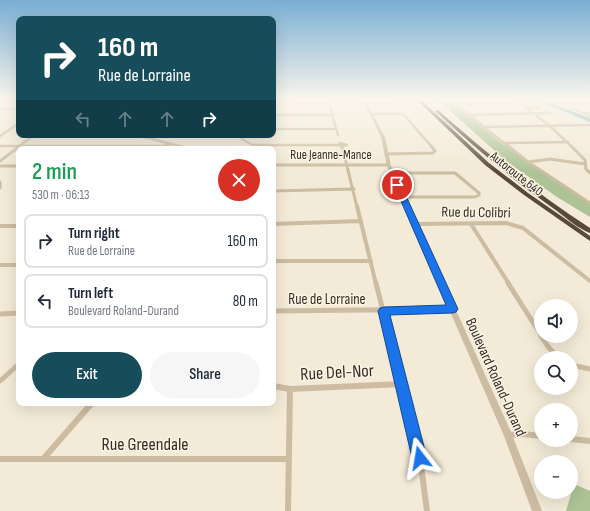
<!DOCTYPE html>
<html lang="en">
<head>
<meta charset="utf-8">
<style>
  :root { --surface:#fff; --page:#f6f6f7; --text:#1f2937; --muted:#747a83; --line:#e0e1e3; --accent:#174c5b }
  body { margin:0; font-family:"Sofia Sans Condensed",sans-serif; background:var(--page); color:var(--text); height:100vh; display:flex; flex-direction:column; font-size:15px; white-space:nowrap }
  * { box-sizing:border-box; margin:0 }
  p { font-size:13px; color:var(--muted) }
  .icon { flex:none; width:22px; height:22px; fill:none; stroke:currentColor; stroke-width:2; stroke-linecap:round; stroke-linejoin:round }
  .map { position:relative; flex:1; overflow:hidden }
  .side { position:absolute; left:16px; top:146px; width:260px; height:260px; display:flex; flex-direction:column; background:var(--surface); border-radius:8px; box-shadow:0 4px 16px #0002 }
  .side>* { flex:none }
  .guide { position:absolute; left:16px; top:16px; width:260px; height:122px; border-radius:8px; box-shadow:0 4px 16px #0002; background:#174c5b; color:#fff; overflow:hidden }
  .controls { position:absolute; left:534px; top:299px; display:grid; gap:8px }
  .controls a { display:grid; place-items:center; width:44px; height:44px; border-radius:50%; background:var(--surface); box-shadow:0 4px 16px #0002; font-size:20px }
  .pin { position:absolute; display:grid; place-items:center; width:34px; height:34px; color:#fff; margin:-17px; border:2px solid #fff; border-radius:50%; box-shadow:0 1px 4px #0007 }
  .me { position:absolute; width:44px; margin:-22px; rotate:346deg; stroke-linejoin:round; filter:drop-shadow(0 0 3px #0008) }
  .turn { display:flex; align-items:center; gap:14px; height:84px; padding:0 16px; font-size:18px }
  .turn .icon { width:52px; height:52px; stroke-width:2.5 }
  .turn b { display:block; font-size:28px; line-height:34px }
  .lanes { display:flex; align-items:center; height:38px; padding:0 16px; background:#0003; justify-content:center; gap:20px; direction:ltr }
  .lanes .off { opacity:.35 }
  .round { display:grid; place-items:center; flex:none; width:42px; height:42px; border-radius:21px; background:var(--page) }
  .headline { display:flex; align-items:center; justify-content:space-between; height:68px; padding:0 16px }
  h1 { font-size:24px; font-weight:600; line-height:30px; color:#1e9e55 }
  .primary-button { display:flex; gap:8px; margin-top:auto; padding:8px 16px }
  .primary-button a { flex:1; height:46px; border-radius:24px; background:var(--accent); color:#fff; font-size:16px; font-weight:600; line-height:46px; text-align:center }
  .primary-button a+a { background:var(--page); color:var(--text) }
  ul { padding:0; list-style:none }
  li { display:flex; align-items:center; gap:12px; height:54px; margin:0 8px 6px; padding:0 8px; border:2px solid var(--line); border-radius:8px }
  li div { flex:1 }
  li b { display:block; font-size:15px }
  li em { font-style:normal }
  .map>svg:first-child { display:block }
  .green { fill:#adc396 }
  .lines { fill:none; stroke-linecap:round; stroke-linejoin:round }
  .river { fill:#74a6b3; fill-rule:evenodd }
  .minor-far4 { stroke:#ccbca2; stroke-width:2.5 }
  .minor-far3 { stroke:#ccbca2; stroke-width:3 }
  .minor-far2 { stroke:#ccbca2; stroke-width:4 }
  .minor-far1 { stroke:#ccbca2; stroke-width:5 }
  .minor { stroke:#ccbca2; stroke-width:6 }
  .tertiary { fill:#ccbca2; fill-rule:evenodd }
  .motorway { fill:#58493b; fill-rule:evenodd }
  .route { fill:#1a73e8; stroke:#114b97 }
  .labels { text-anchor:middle; stroke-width:3; stroke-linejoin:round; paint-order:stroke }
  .far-street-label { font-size:13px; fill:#362d25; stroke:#fbf4e4 }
  .street-label { font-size:15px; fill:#362d25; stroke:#fbf4e4 }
  .near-street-label { font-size:18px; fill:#362d25; stroke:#fbf4e4 }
</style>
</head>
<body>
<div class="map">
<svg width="590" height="511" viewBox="0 0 590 511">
  <rect width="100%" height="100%" fill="#f3ead7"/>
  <!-- green -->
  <path class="green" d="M438 100H448L500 142 551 179 590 204V217L557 197 505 160Z
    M574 484 590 491V511H566Z"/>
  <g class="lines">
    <!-- river -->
    <path class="river" d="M536 100H543L590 118V122Z"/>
    <!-- minor-far4 -->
    <path class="minor-far4" d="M282 100 298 103H329
      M328 100 338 135
      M450 100 509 147
      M558 103H590
      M366 104 390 103 392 102 390 100
      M454 104 515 102 517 100
      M540 108H527L551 127 572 147
      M0 109H19
      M584 113H590
      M371 114H403L432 147
      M273 115H332
      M469 115 551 113
      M484 127 590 125
      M273 129H336
      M136 135 183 147
      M241 135 242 139 256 147
      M0 136 19 123
      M340 143 347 145 340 146Z
      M503 143 568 142
      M254 145H339
      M0 146H164L170 144
      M18 147 34 135"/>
    <!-- minor-far3 -->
    <path class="minor-far3" d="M179 146 191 149
      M255 146 257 149
      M342 146 357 207
      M508 146 528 162 590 203
      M571 146 585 160 586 169 590 173
      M386 154 433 153 435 151 431 146
      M0 161 20 146
      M528 162 550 159 585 164
      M273 165H388
      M0 166H19
      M392 173H455L479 193V195L475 197H403
      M0 182V188
      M273 191 354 189"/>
    <!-- minor-far2 -->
    <path class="minor-far2" d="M357 206 376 284
      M273 224 361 221
      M415 224 506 223 523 228 590 281
      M471 224 509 284
      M0 226H19
      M273 261H371
      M0 265H19"/>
    <!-- minor-far1 -->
    <path class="minor-far1" d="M376 283 401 383
      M508 283 541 335
      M273 311 453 309
      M0 314 19 313
      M541 336 549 348 559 358
      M571 365 590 369
      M0 381 19 364"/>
    <!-- minor -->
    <path class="minor" d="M401 382 420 458 427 511
      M273 386 290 389 402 384
      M508 435 523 434 541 436
      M571 439 590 441
      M44 458 92 403
      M0 459H289
      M288 511 290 389"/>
    <!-- tertiary -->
    <path class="tertiary" d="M363 100H365L385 137 391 166 511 432 542 511H532L504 436 387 166 381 137Z
      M550 100H554L590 115V117Z"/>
    <!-- motorway -->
    <path class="motorway" d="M417 100H421L489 163 528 193 590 236V241L524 195 485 165Z
      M436 110H438C486 153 536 193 590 228V233C579 229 566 218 557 211 514 181 474 147 436 112Z"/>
  </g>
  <!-- sky -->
  <linearGradient id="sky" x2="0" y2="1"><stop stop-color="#79aed3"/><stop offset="0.58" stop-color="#faf6ed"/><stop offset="1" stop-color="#faf6ed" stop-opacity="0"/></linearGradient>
  <rect width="590" height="172" fill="url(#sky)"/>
  <!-- route -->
  <path class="route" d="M397 183 401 185 458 309 456 312 453 313 390 315 427 458 425 463 420 466 415 463 412 458 378 311 380 308 384 307 446 305 394 185Z"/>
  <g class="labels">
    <!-- far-street labels -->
    <g class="far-street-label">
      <text x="331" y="159">Rue Jeanne-Mance</text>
      <text transform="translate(517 173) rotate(38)" y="5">Autoroute 640</text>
    </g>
    <!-- street labels -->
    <g class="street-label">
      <text transform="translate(476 212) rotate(1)" y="5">Rue du Colibri</text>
      <text x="327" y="304">Rue de Lorraine</text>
      <text transform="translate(496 377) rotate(66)" y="5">Boulevard Roland-Durand</text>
    </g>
    <!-- near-street labels -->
    <g class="near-street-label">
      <text transform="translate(337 372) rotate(-3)" y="6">Rue Del-Nor</text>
      <text x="145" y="450">Rue Greendale</text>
    </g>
  </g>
</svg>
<div class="controls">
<a><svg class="icon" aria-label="sound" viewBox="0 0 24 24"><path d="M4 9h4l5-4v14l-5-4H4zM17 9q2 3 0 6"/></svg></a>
<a><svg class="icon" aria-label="search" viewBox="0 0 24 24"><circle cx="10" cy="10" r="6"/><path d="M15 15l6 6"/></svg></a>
<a>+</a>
<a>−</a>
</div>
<div class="pin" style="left:397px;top:185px;background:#d93025"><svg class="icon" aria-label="arrive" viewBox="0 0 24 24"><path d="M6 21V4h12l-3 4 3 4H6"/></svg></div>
<svg class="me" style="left:420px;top:458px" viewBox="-20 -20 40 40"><path d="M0-17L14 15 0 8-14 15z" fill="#1a73e8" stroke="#fff" stroke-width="4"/></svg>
<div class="guide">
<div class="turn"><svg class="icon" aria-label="right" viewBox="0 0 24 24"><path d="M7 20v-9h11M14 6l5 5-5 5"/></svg><div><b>160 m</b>Rue de Lorraine</div></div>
<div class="lanes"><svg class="icon off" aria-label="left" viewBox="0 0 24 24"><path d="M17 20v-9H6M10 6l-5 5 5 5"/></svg><svg class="icon off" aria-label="ahead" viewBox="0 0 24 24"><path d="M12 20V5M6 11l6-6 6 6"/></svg><svg class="icon off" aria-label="ahead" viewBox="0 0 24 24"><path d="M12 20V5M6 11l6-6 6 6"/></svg><svg class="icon" aria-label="right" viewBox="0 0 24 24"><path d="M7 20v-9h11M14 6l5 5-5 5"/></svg></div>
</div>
<section class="side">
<div class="headline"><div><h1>2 min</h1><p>530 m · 06:13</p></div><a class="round" style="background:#d93025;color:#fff"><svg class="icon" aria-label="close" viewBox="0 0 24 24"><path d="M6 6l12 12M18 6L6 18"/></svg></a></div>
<ul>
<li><svg class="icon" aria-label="right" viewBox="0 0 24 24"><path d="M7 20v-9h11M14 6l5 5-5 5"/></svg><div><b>Turn right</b><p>Rue de Lorraine</p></div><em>160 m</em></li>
<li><svg class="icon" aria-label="left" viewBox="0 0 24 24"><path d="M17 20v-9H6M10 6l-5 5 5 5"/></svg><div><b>Turn left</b><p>Boulevard Roland-Durand</p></div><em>80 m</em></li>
</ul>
<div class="primary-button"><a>Exit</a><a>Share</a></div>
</section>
</div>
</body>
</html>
